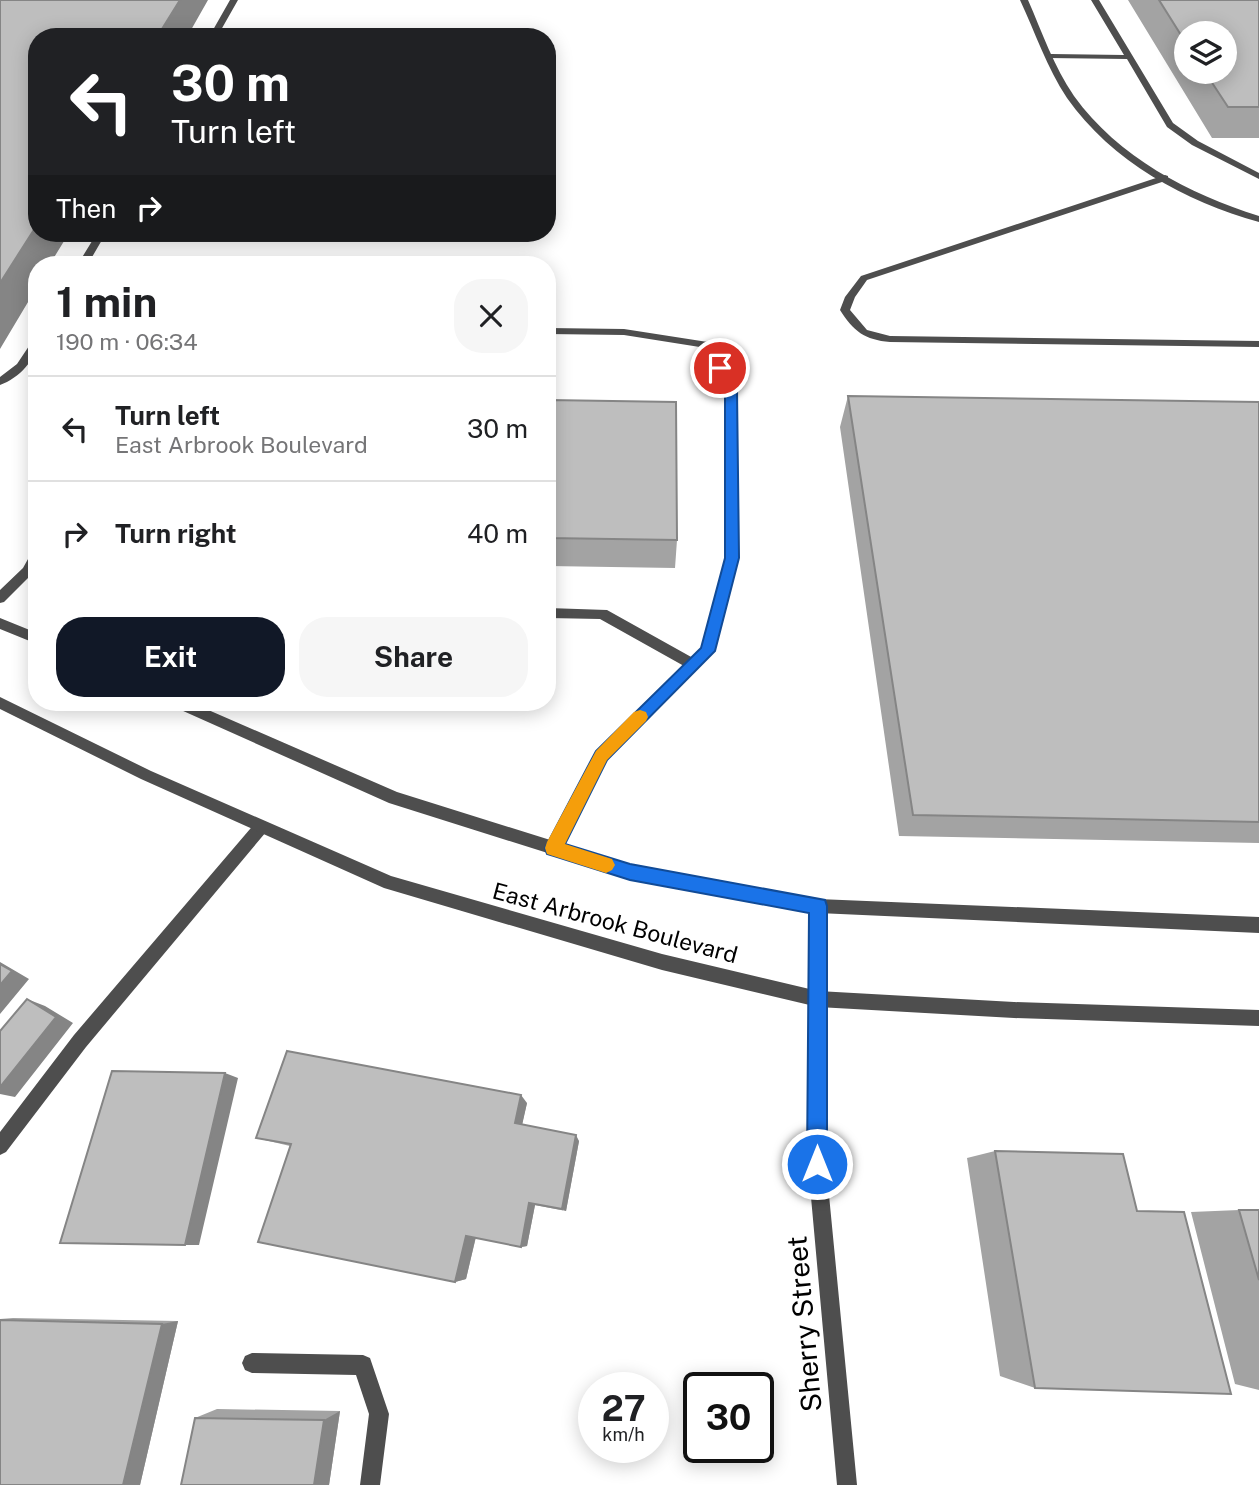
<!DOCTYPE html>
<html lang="en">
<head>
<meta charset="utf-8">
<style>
  :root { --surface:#fff; --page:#f6f6f6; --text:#202124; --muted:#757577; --line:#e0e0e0; --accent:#111827 }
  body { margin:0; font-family:"Public Sans",sans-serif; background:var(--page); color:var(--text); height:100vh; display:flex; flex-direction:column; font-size:26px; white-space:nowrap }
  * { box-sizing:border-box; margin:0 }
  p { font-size:23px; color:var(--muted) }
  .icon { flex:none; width:38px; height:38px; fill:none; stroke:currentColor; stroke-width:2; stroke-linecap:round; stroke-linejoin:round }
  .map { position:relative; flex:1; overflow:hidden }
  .drawer { position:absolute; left:28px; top:256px; width:528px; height:455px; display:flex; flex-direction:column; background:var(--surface); border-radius:28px; box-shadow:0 4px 18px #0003 }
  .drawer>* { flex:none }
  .guide { position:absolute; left:28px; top:28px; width:528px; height:214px; border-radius:28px; box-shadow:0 4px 18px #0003; background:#202124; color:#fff; overflow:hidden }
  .fabs { position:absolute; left:1174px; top:21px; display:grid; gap:14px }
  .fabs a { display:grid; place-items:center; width:63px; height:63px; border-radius:50%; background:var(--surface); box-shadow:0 4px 18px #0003; font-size:35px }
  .speed { position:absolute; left:578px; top:1372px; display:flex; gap:14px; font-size:35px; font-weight:700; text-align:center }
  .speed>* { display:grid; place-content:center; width:91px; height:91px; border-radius:50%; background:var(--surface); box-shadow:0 4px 18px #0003; line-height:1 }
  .speed small { font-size:18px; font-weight:400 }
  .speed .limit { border:4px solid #111; border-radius:10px; background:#fff; color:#111 }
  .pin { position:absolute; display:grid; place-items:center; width:60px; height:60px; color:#fff; margin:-30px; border:4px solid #fff; border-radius:50%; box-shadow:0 2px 7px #0007 }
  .me { position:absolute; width:77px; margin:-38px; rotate:0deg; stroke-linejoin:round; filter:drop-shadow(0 0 5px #0008) }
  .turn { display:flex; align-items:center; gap:24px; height:147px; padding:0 28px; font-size:32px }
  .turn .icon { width:91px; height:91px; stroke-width:2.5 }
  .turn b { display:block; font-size:49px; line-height:60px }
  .then { display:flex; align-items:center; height:66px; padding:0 28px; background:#0003; gap:14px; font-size:26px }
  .round { display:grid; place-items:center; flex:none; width:74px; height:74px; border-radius:28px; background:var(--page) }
  .headline { display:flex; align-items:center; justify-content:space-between; height:119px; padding:0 28px }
  h1 { font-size:42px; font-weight:700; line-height:52px }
  .primary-button { display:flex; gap:14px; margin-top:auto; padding:14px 28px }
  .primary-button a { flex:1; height:80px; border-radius:28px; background:var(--accent); color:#fff; font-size:28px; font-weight:700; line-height:80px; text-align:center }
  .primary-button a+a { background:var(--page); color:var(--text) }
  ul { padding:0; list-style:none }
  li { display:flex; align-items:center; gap:21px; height:105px; padding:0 28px; border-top:2px solid var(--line) }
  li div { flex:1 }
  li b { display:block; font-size:26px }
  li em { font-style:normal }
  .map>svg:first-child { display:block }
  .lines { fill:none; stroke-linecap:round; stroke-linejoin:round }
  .service { fill:#4e4e4e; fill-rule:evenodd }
  .minor { fill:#4e4e4e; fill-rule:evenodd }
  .tertiary { fill:#4e4e4e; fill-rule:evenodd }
  .wall { fill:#a3a3a3; fill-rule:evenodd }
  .shaded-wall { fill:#858585 }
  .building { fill:#bebebe; stroke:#858585; stroke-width:2 }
  .route { fill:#1a73e8; stroke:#114b97; stroke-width:2 }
  .slow { fill:#f59e0b }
  .labels { text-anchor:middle; stroke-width:5; stroke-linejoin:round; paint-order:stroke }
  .street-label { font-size:23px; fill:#000; stroke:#fff }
  .near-street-label { font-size:28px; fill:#000; stroke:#fff }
</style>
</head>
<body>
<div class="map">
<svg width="1259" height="1485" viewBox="0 0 1259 1485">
  <rect width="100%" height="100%" fill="#fff"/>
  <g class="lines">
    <!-- service -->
    <path class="service" d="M230 0H238L217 37H209Z
      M1091 0H1099L1173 123 1198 141 1259 173V179L1192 145 1167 127 1127 59 1048 58V54H1051L1124 55Z
      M1165 175 1168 176V180L867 280 855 297 850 310 867 330 890 336 1259 341V347L890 342C865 340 853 331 840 310L845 297 861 276Z
      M97 233H106L88 264H78Z
      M548 328 624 329 714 343 736 390 738 558 715 651 606 760 559 853 554 855 549 853 547 848 596 752 684 666 600 619 548 618V608L607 610 693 658 702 648 726 558V390L706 348 624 335 548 334Z
      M37 339C37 360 19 378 0 385V377L17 364 33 340Z
      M37 548V566L32 574 4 602 0 603V590L23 568 33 550Z
      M261 820 266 822 268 827 266 832 86 1047 6 1152 0 1155V1132L74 1035 256 822Z"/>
    <!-- minor -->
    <path class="minor" d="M818 899 823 901 826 906V1164L857 1485H837L808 1164 810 906 813 901Z
      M252 1353 363 1355 370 1358 389 1414 380 1485H360L369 1414 356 1375 252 1373 245 1370 242 1363 245 1356Z"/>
    <!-- tertiary -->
    <path class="tertiary" d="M1020 0H1028C1042 32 1054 67 1074 96 1118 157 1189 194 1259 216V222C1186 202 1111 161 1067 98 1047 68 1035 32 1020 0Z
      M0 618 37 633V644L0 629Z
      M0 697 151 771 391 876 662 954 818 991 1014 1002 1259 1010V1026L1014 1018 818 1007 662 970 384 888 141 779 0 709Z
      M170 702H190L397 792 630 865 818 899 1259 917V933L818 913 630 879 389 803 172 706Z"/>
  </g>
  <!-- wall -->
  <path class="wall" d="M1128 0H1259V138H1212ZM1186 33 1225 72H1186Z
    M848 396 1259 402V843L899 836 840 427Z
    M548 400 677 540 675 568 548 566Z
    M527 1103 522 1124 579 1141 566 1211 535 1205 527 1246 521 1247 476 1237 466 1279 455 1282 290 1146 256 1138Z
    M995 1151 1137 1211 1035 1388 1000 1376 967 1158Z
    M1239 1210H1259V1390L1235 1384 1191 1212Z
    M13 1318 178 1321 140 1485 0 1320V1319Z
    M217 1409 340 1411 329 1485 195 1418Z"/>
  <!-- shaded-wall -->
  <path class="shaded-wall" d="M180 0H208L187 37H157Z
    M37 225V233H69L50 264H37V287L0 349V283Z
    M0 962 29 979 0 1014Z
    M27 999 45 1006 73 1023 15 1097 0 1094V1087Z
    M225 1073 238 1078 199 1245H185Z
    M521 1095 527 1103 521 1130 515 1123Z
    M576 1135 579 1141 566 1211 562 1209Z
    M529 1203 535 1205 527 1246 521 1247Z
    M466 1236H476L466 1279 455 1282Z
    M178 1321 140 1485H123L162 1324Z
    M340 1411 329 1485H314L324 1420Z"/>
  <!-- building -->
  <path class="building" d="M0 0H180L157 37H37V225L0 283Z
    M1159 0H1259V107H1228L1205 72H1225V33H1186V43Z
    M848 396 1259 402V822L913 815Z
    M548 400 676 402 677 540 548 538Z
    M0 964 12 971 0 985Z
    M27 999 56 1017 0 1087V1031Z
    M287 1051 521 1095 515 1123 576 1135 562 1209 529 1203 521 1247 466 1236 455 1282 258 1242 291 1144 256 1138Z
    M112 1071 225 1073 185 1245 60 1243Z
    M995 1151 1123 1154 1137 1211 1184 1212 1231 1394 1035 1388Z
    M1239 1210H1259V1280Z
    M0 1320 162 1324 123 1485H0Z
    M195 1418 324 1420 314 1485H181Z"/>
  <!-- route -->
  <path class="route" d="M720 364 725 365 737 390 739 558 715 651 607 760 565 844 630 864 825 900 827 906V1164L824 1171 817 1174 810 1171 807 1164 809 913 630 880 554 856 547 854 545 848 596 751 701 648 725 558V390L714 368Z"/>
  <!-- slow -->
  <path class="slow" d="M640 710 646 712 648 717 646 721 607 760 565 844 612 859 615 865 612 870 606 873 547 854 545 848 547 842 596 751 634 712Z"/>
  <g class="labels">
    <!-- street labels -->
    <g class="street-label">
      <text transform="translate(615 923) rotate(15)" y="8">East Arbrook Boulevard</text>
    </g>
    <!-- near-street labels -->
    <g class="near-street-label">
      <text transform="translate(804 1324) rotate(-95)" y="10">Sherry Street</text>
    </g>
  </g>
</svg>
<div class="fabs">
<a><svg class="icon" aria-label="layers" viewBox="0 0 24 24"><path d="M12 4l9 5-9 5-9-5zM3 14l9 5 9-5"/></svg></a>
</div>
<div class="speed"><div>27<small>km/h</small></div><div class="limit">30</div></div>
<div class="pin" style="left:720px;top:368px;background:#d93025"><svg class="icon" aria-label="arrive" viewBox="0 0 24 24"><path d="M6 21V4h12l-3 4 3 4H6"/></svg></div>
<svg class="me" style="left:817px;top:1164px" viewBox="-20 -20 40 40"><circle r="17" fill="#1a73e8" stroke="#fff" stroke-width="3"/><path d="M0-11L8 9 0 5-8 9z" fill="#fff"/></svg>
<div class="guide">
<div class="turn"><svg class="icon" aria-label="left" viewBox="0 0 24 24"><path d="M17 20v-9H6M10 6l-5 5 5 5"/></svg><div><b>30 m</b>Turn left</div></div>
<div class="then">Then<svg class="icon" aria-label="right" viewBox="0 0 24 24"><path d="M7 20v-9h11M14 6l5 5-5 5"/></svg></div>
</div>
<section class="drawer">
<div class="headline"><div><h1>1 min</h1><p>190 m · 06:34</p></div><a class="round"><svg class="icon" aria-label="close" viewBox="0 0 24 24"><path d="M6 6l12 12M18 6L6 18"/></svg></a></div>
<ul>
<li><svg class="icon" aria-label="left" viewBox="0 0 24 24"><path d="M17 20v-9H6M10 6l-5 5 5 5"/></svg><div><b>Turn left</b><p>East Arbrook Boulevard</p></div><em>30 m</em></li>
<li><svg class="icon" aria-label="right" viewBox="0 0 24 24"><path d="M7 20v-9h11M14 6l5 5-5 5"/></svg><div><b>Turn right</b></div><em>40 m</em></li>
</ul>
<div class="primary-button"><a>Exit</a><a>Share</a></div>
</section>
</div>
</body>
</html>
